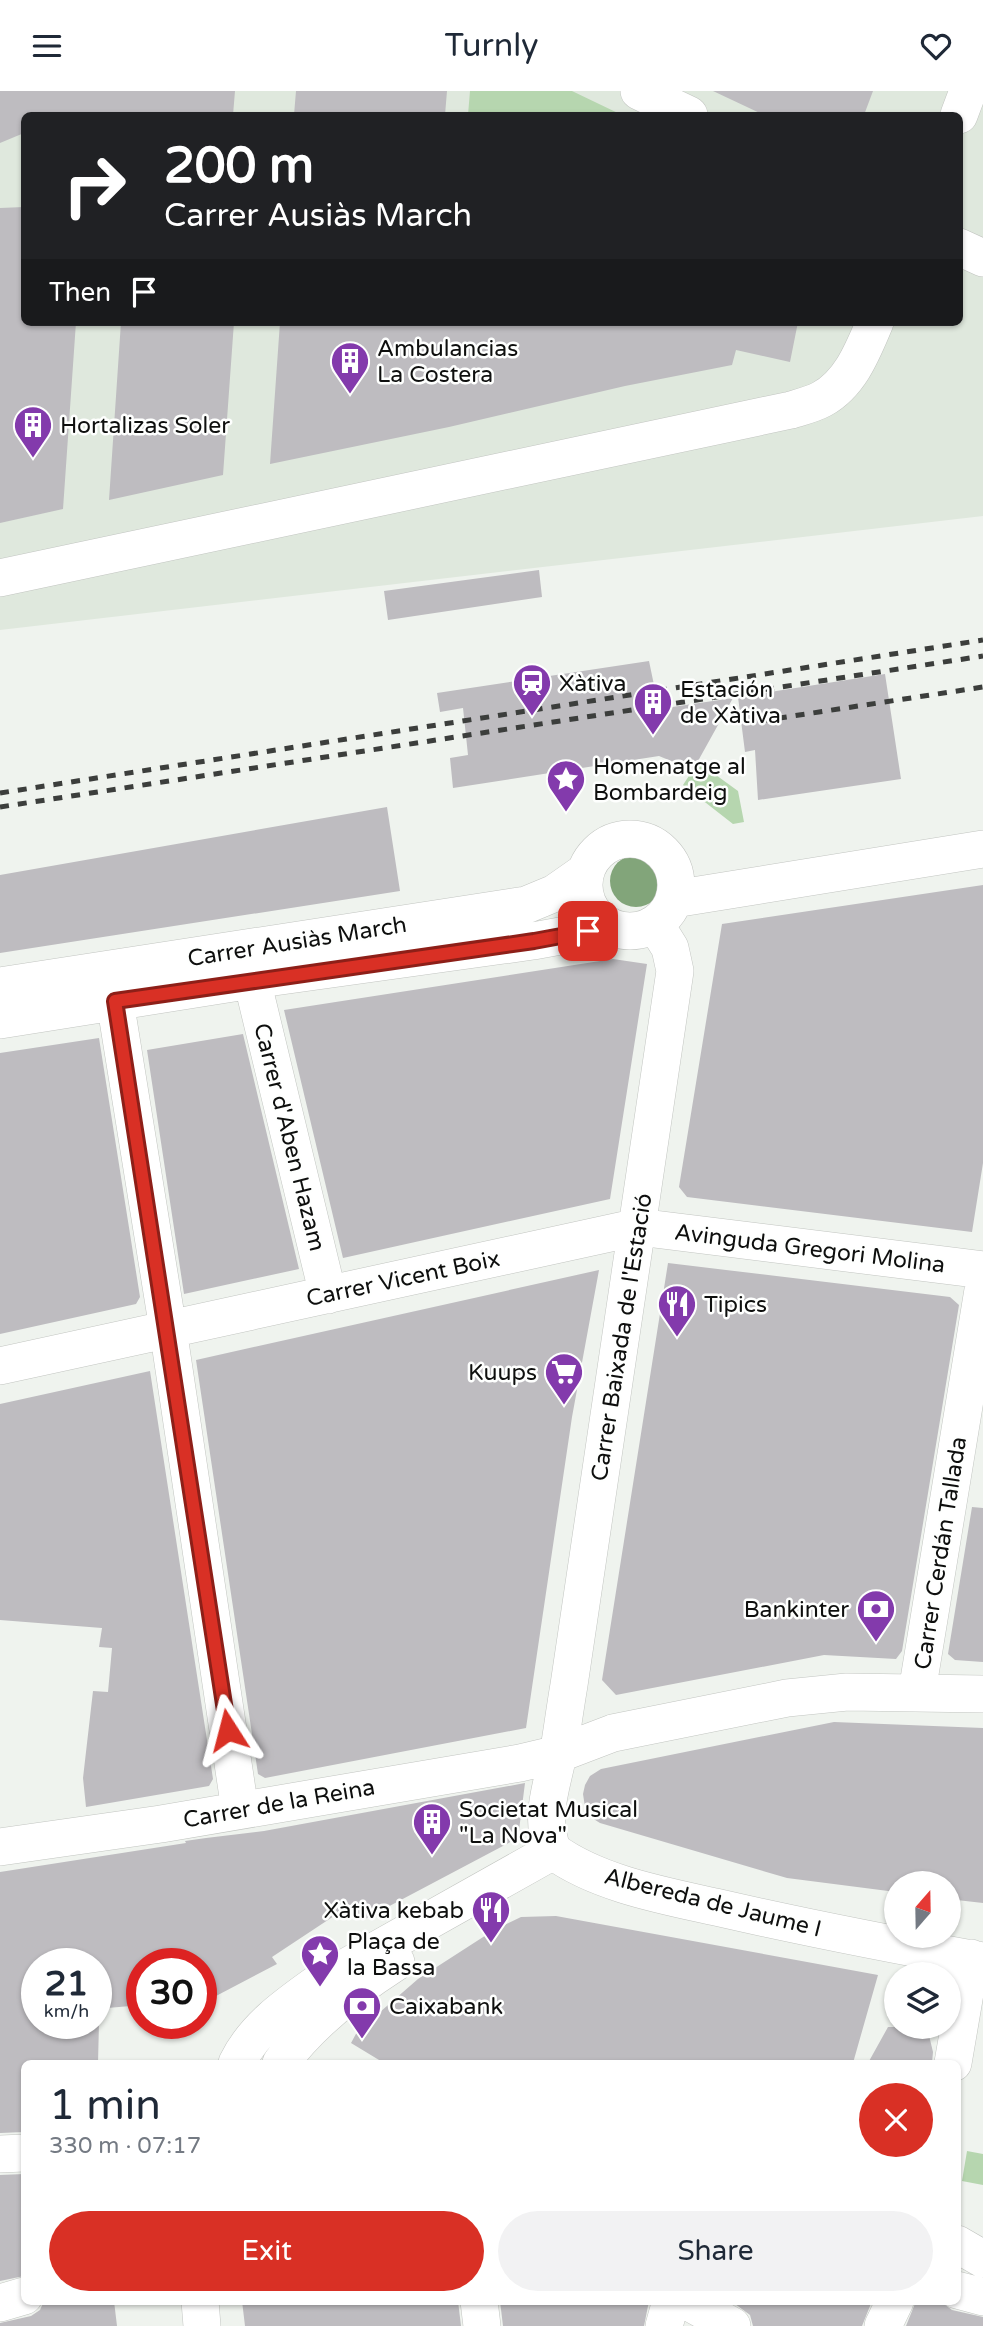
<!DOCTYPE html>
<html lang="en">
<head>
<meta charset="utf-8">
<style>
  :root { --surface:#fff; --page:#f2f2f3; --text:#1f2937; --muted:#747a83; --accent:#d93025 }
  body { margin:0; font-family:"Varela Round",sans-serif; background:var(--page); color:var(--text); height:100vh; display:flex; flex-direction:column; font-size:26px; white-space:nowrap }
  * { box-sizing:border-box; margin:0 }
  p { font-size:23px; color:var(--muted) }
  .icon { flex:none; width:38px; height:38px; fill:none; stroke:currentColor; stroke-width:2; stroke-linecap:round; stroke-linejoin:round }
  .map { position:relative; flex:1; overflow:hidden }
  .details { position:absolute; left:21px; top:1969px; width:940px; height:245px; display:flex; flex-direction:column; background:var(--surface); border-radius:10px; box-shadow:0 2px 5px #0004 }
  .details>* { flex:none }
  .banner { position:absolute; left:21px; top:21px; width:942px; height:214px; border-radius:10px; box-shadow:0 2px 5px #0004; background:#202124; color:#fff; overflow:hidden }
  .needle { width:46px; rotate:20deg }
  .fabs { position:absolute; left:884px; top:1780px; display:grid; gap:14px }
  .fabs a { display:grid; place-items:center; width:77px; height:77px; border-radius:50%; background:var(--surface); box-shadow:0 2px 5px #0004; font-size:35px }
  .speed { position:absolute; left:21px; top:1857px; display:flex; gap:14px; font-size:35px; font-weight:700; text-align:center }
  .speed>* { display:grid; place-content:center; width:91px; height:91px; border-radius:50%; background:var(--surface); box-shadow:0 2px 5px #0004; line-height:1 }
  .speed small { font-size:18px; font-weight:400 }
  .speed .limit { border:10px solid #d22; background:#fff; color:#111 }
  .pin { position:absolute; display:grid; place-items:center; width:60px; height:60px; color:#fff; margin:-30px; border-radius:14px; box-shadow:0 4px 10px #0006 }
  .me { position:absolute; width:77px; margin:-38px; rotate:351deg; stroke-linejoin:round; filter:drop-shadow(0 0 5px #0008) }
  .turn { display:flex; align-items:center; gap:24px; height:147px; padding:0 28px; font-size:32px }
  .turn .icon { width:91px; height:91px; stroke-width:2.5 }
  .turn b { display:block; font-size:49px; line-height:60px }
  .then { display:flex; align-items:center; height:66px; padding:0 28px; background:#0003; gap:14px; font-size:26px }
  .round { display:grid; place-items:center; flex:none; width:74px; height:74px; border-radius:37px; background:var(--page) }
  .headline { display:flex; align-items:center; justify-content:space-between; height:119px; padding:0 28px }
  h1 { font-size:42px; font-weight:600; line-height:52px }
  .cta { display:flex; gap:14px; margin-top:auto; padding:14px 28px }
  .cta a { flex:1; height:80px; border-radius:42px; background:var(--accent); color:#fff; font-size:28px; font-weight:600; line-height:80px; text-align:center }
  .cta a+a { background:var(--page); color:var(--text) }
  header { display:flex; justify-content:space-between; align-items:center; height:91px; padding:0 28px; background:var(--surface); font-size:32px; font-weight:600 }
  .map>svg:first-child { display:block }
  .built { fill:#dfe8dd; fill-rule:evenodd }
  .green { fill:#b6d6af }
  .water { fill:#82a57a }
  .building { fill:#bebcc0 }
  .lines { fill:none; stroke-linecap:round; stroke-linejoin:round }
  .minor-casing { stroke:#c2c5c1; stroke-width:38 }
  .minor { stroke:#fff; stroke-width:37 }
  .rail { stroke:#3c3e3c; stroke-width:5; stroke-dasharray:9 9; stroke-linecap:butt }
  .route-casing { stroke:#8d1f18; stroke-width:18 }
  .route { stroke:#d93025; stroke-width:12 }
  .labels { text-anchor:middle; stroke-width:5; stroke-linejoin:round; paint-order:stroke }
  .poi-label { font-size:23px; fill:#0e0f0e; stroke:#fefffe; text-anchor:start }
  .street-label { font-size:23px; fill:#0e0f0e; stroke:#fefffe }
</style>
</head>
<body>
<header><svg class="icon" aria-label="menu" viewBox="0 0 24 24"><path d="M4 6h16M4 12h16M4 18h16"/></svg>Turnly<svg class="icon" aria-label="heart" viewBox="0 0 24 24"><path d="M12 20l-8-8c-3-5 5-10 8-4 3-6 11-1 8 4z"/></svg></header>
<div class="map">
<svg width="983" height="2235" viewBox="0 0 983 2235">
  <rect width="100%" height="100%" fill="#eff3ee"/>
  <!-- built -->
  <path class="built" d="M0 0H983V425L0 539ZM24 24H959V231H24Z"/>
  <!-- green -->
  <path class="green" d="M470 0H572L622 24H468Z
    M698 671 738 700 744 731 733 733 683 694Z
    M967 2060 983 2063V2094L962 2090Z"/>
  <!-- water -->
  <path class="water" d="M610 790a26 26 0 1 1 52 0a26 26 0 1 1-52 0Z"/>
  <!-- building -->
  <path class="building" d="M0 0H235L233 24H24V42L0 52Z
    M296 0H447L445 24H294Z
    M713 0H873L864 24H764Z
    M24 116V231H76L63 418 0 432V117Z
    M121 231H234L223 384 109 409Z
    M280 231H798L790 271 736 259 732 274 625 295 449 336 270 373Z
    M539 479 542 506 388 529 384 500Z
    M649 570 659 618 733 607 693 679 659 665 453 697 450 667 468 664 463 617 440 621 437 602Z
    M885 583 901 688 758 709 755 659 745 661 738 606Z
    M387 716 400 800 0 862V784Z
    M983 794V1072L972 1141 687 1106 679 1096 722 833Z
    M613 868 647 873 610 1108 343 1167 284 919Z
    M243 943 299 1178 184 1203 147 959Z
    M99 947 140 1206 136 1213 0 1243V962Z
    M668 1172 950 1206 959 1214 902 1560 896 1568 824 1564 616 1604 602 1589Z
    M599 1179 572 1326 526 1637 265 1687 258 1683 196 1269Z
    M150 1280 213 1688 209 1695 86 1716 83 1687 93 1600 108 1601 112 1557 99 1556 102 1537 0 1529V1313Z
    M972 1416 983 1417V1571L955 1569 948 1563Z
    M834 1631 983 1637V1812L948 1808V1792H896V1801L787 1787 600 1732 592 1727 585 1716 583 1703 585 1694 590 1685 601 1678Z
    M525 1692 518 1747 363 1829 340 1821 272 1866 277 1873 216 1905 201 1907V1871L142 1872V1914L96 1918V1872H37V1932H99L98 1972H24V2041L0 2042V1781L186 1752 185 1750 206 1747 264 1740Z
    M556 1825 878 1884 853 1972H384L351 1952 357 1941 418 1888 494 1839 521 1826Z
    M888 1936H927L933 1961 932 1972H868Z
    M24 2083V2185L0 2190V2084Z
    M44 2210H114L117 2235H0V2232L31 2225 40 2219Z
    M242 2210H458L461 2235H245Z
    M500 2210H649L644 2235H503Z
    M731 2210H872L862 2235H753L750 2224Z
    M916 2210H940L952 2219 983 2226V2235H906Z"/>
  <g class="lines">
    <!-- minor casing -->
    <g class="minor-casing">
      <path id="minor" d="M639 0 689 24
        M959 24 968 0
        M959 156 983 167
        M0 487 791 319C801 316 813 313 822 308 851 292 863 259 875 231
        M584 794a46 46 0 1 1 92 0a46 46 0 1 1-92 0Z
        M674 808 983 758
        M252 889 328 1204
        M0 895 526 814 555 802 585 781
        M115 910 168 1238 240 1719
        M0 929 252 889 533 850 610 836
        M0 1275 638 1136 983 1179
        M917 1601 983 1199
        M0 1756 161 1733 520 1672 558 1663 613 1642 787 1607 847 1601 983 1603
        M553 1760C539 1727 551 1698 558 1664 562 1641 565 1617 569 1594L675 880 670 857 655 833
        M553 1760C598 1793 666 1805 720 1817 807 1837 895 1854 983 1870
        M237 1972C254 1937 287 1914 318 1892L553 1760
        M281 1972C310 1932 354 1898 396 1871
        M953 1972 971 1867
        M0 2063 24 2062
        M957 2153 983 2168
        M957 2199 983 2206
        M200 2210 202 2235
        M479 2210 482 2235
        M687 2210 732 2235
        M0 2212 24 2205
        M664 2235 671 2210
        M883 2235 895 2210"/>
    </g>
    <!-- minor -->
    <use href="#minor" class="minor"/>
    <!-- rail -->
    <path class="rail" d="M760 630 983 596
      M0 702 983 549
      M0 716 983 565"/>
  </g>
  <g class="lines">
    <!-- route casing -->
    <g class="route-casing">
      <path id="route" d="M228 1639 115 910 534 850 588 840"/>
    </g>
    <!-- route -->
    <use href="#route" class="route"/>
  </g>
  <!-- icons -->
  <defs>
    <g id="building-pin" transform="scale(2.0125)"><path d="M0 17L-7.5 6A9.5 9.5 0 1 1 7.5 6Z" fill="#833aac" stroke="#fefffe"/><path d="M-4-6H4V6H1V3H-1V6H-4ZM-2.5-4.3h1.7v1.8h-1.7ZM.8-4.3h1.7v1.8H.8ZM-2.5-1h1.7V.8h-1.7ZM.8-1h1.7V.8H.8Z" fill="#fff"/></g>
    <g id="station-pin" transform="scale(2.0125)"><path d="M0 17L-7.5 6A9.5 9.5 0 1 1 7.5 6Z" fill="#833aac" stroke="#fefffe"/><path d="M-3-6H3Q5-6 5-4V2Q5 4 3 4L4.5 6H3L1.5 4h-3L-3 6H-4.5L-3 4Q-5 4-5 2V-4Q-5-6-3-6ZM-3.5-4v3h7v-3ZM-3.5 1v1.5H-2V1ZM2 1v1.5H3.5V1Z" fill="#fff"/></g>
    <g id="sight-pin" transform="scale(2.0125)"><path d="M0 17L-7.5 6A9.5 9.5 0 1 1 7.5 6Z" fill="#833aac" stroke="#fefffe"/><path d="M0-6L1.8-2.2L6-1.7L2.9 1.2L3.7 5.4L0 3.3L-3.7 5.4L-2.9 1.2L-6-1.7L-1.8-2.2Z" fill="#fff"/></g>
    <g id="restaurant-pin" transform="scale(2.0125)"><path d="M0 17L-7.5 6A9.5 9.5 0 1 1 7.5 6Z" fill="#833aac" stroke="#fefffe"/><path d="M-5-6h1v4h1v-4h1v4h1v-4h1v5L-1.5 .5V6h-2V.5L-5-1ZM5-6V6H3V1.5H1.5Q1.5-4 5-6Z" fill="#fff"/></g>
    <g id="supermarket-pin" transform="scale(2.0125)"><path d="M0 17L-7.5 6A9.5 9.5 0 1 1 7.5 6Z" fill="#833aac" stroke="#fefffe"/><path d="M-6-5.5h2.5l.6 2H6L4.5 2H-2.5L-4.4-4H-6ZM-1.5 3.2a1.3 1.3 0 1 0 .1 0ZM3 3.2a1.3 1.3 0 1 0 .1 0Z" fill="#fff"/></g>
    <g id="bank-pin" transform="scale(2.0125)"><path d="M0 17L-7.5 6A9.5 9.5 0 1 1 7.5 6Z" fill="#833aac" stroke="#fefffe"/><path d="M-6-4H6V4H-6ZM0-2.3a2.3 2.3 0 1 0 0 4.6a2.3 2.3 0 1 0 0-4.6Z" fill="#fff"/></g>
  </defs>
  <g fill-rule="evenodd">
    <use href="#building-pin" x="350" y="270"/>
    <use href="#building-pin" x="33" y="334"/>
    <use href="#station-pin" x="532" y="592"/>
    <use href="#building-pin" x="653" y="611"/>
    <use href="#sight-pin" x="566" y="688"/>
    <use href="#restaurant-pin" x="677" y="1213"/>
    <use href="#supermarket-pin" x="564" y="1281"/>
    <use href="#bank-pin" x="876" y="1518"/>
    <use href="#building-pin" x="432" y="1731"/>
    <use href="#restaurant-pin" x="491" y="1819"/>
    <use href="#sight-pin" x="320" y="1863"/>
    <use href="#bank-pin" x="362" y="1915"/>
  </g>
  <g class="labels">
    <!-- poi labels -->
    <g class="poi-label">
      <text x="377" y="265">Ambulancias<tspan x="377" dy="26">La Costera</tspan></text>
      <text x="60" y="342">Hortalizas Soler</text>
      <text x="559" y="600">Xàtiva</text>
      <text x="680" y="606">Estación<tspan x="680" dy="26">de Xàtiva</tspan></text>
      <text x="593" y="683">Homenatge al<tspan x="593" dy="26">Bombardeig</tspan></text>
      <text x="704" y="1221">Tipics</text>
      <text x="537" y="1289" text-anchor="end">Kuups</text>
      <text x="849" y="1526" text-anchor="end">Bankinter</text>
      <text x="459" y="1726">Societat Musical<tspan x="459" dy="26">"La Nova"</tspan></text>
      <text x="464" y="1827" text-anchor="end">Xàtiva kebab</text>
      <text x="347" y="1858">Plaça de<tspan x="347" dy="26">la Bassa</tspan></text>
      <text x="389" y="1923">Caixabank</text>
    </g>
    <!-- street labels -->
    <g class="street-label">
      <text transform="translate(297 850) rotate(-9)" y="8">Carrer Ausiàs March</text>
      <text transform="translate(290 1046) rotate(76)" y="8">Carrer d'Aben Hazam</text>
      <text transform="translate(810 1157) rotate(7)" y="8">Avinguda Gregori Molina</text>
      <text transform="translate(403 1187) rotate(-12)" y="8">Carrer Vicent Boix</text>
      <text transform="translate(621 1246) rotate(-81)" y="8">Carrer Baixada de l'Estació</text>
      <text transform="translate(940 1462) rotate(-81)" y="8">Carrer Cerdán Tallada</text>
      <text transform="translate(279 1712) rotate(-10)" y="8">Carrer de la Reina</text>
      <text transform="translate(713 1811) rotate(14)" y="8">Albereda de Jaume I</text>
    </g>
  </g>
</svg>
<div class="fabs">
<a><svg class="needle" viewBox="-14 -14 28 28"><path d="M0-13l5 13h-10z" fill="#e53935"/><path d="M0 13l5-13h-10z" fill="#747a83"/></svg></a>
<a><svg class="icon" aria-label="layers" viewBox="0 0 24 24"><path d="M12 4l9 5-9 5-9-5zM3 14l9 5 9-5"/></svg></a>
</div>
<div class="speed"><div>21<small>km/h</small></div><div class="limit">30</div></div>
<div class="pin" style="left:588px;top:840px;background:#d93025"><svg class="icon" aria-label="arrive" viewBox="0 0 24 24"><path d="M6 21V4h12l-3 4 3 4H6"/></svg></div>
<svg class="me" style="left:228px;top:1639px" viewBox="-20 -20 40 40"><path d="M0-17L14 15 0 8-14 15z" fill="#d93025" stroke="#fff" stroke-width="4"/></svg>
<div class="banner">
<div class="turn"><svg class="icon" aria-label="right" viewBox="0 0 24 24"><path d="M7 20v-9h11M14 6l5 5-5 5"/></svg><div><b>200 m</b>Carrer Ausiàs March</div></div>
<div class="then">Then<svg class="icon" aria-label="arrive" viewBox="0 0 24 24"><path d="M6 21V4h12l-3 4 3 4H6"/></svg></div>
</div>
<section class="details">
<div class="headline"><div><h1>1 min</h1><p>330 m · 07:17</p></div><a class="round" style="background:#d93025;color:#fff"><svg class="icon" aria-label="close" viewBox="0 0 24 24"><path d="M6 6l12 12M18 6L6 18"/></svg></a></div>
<div class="cta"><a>Exit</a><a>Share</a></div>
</section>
</div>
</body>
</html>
